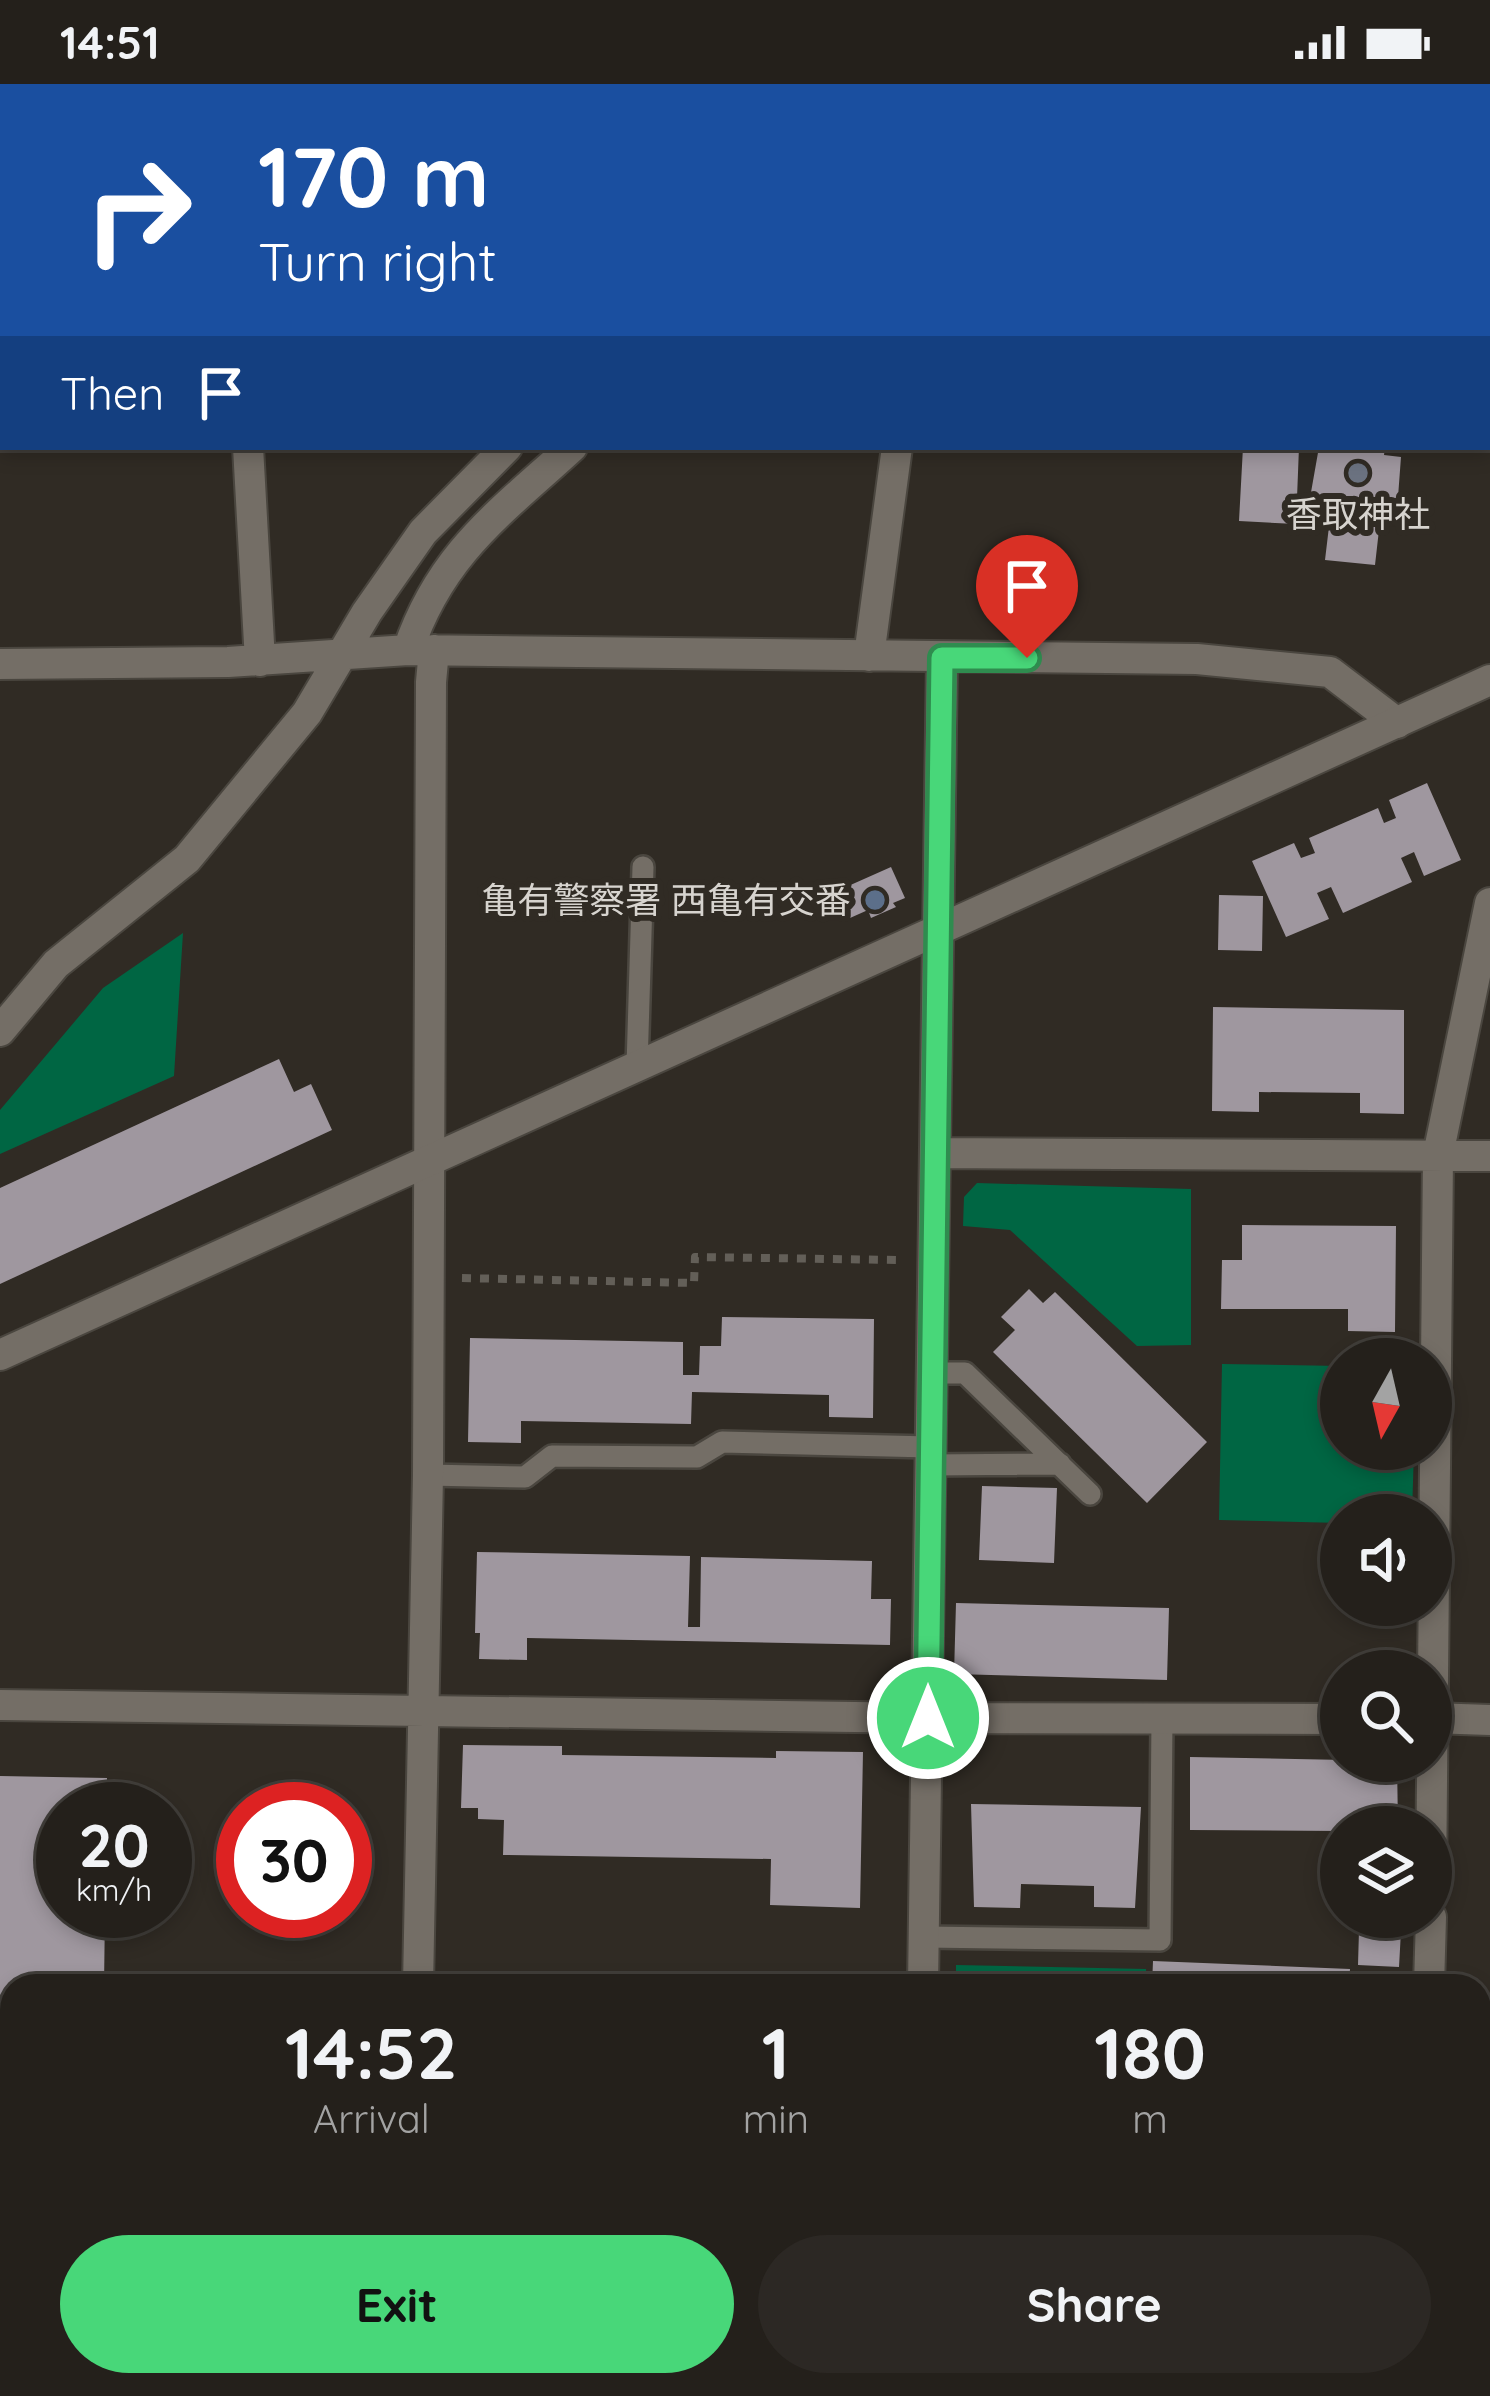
<!DOCTYPE html>
<html lang="en">
<head>
<meta charset="utf-8">
<style>
  :root { --surface:#24201b; --page:#2c2824; --text:#f1f3f6; --muted:#a3a3a3; --line:#413e3a; --accent:#48d779 }
  body { margin:0; font-family:Quicksand,"Noto Sans JP",sans-serif; background:var(--page); color:var(--text); height:100vh; display:flex; flex-direction:column; font-size:45px; white-space:nowrap }
  * { box-sizing:border-box; margin:0 }
  p { font-size:39px; color:var(--muted) }
  .icon { flex:none; width:66px; height:66px; fill:none; stroke:currentColor; stroke-width:2; stroke-linecap:round; stroke-linejoin:round }
  .map { position:relative; flex:1; overflow:hidden }
  .sheet { position:absolute; left:0px; top:1890px; width:1491px; height:423px; display:flex; flex-direction:column; background:var(--surface); border-radius:36px 36px 0 0; box-shadow:0 6px 18px #0003,0 0 0 3px var(--line) }
  .sheet>* { flex:none }
  .guide { position:absolute; left:0px; top:0px; width:1491px; height:366px; box-shadow:0 6px 18px #0003,0 0 0 3px var(--line); background:#1a4fa0; color:#fff; overflow:hidden }
  .needle { width:78px; rotate:188deg }
  .fabs { position:absolute; left:1320px; top:1254px; display:grid; gap:24px }
  .fabs a { display:grid; place-items:center; width:132px; height:132px; border-radius:50%; background:var(--surface); box-shadow:0 6px 18px #0003,0 0 0 3px var(--line); font-size:60px }
  .speed { position:absolute; left:36px; top:1698px; display:flex; gap:24px; font-size:60px; font-weight:700; text-align:center }
  .speed>* { display:grid; place-content:center; width:156px; height:156px; border-radius:50%; background:var(--surface); box-shadow:0 6px 18px #0003,0 0 0 3px var(--line); line-height:1 }
  .speed small { font-size:30px; font-weight:400 }
  .speed .limit { border:18px solid #d22; background:#fff; color:#111 }
  .pin { position:absolute; display:grid; place-items:center; width:102px; height:102px; color:#fff; margin:-123px -51px; border-radius:50% 50% 50% 0; rotate:-45deg; box-shadow:0 0 12px #0007 }
  .pin .icon { rotate:45deg }
  .me { position:absolute; width:132px; margin:-66px; rotate:0deg; stroke-linejoin:round; filter:drop-shadow(0 0 9px #0008) }
  .turn { display:flex; align-items:center; gap:42px; height:252px; padding:0 60px; font-size:54px }
  .turn .icon { width:156px; height:156px; stroke-width:2.5 }
  .turn b { display:block; font-size:84px; line-height:102px }
  .then { display:flex; align-items:center; height:114px; padding:0 60px; background:#0003; gap:24px; font-size:45px }
  .eta { display:flex; justify-content:space-evenly; align-items:center; height:204px; text-align:center }
  .eta b { font-size:72px; font-weight:700; line-height:84px }
  .button { display:flex; gap:24px; margin-top:auto; padding:24px 60px }
  .button a { flex:1; height:138px; border-radius:72px; background:var(--accent); color:#111; font-size:48px; font-weight:700; line-height:138px; text-align:center }
  .button a+a { background:var(--page); color:var(--text) }
  .status { display:flex; justify-content:space-between; align-items:center; height:84px; padding:0 60px; background:var(--surface); direction:ltr }
  .status svg { height:33px; fill:currentColor }
  .map>svg:first-child { display:block }
  .green { fill:#006643 }
  .building { fill:#9f979f }
  .lines { fill:none; stroke-linecap:round; stroke-linejoin:round }
  .lane-casing { stroke:#4a463f; stroke-width:26 }
  .street-casing { stroke:#4a463f; stroke-width:34 }
  .secondary-casing { stroke:#4a463f; stroke-width:34 }
  .path { stroke:#635f58; stroke-width:8; stroke-dasharray:9 9; stroke-linecap:butt }
  .lane { stroke:#746e66; stroke-width:21 }
  .street { stroke:#746e66; stroke-width:30 }
  .secondary { stroke:#746e66; stroke-width:30 }
  .route-casing { stroke:#2f8c4f; stroke-width:30 }
  .route { stroke:#48d779; stroke-width:21 }
  .worship-dot { fill:#6b7280; stroke:#302b24; stroke-width:4.5 }
  .service-dot { fill:#5c6f8a; stroke:#302b24; stroke-width:4.5 }
  .labels { text-anchor:middle; stroke-width:12; stroke-linejoin:round; paint-order:stroke }
  .poi-label { font-size:36px; fill:#d7d4cf; stroke:#302b24 }
</style>
</head>
<body>
<div class="status"><b>14:51</b><svg viewBox="0 0 49 12"><path d="M0 12V9h3v3zM5 12V6h3v6zM10 12V3h3v9zM15 12V0h3v12zM26 1h20v11H26zM47 4h2v5h-2z"/></svg></div>
<div class="map">
<svg width="1490" height="2312" viewBox="0 0 1490 2312">
  <rect width="100%" height="100%" fill="#302b24"/>
  <!-- green -->
  <path class="green" d="M183 849 174 992 0 1070V1026L103 904Z
    M977 1099 1191 1105V1261L1137 1262 1010 1146 963 1142 964 1113Z
    M1222 1280 1341 1282V1365H1414L1412 1431H1341V1439L1219 1436Z
    M956 1881 1146 1885V1902H956Z"/>
  <!-- building -->
  <path class="building" d="M1243 363H1299L1296 440 1239 437Z
    M1319 363H1385L1384 371 1401 373 1396 440 1380 437 1375 481 1325 476 1330 434 1307 431Z
    M1427 699 1461 776 1424 792 1414 768 1401 774 1412 798 1343 829 1331 803 1317 809 1329 835 1286 853 1252 777 1294 759 1301 774 1315 769 1309 754 1378 724 1384 739 1396 734 1389 716Z
    M891 783 905 814 893 819 896 823 871 834 868 826 850 834 837 807Z
    M1219 811 1263 812 1262 867 1218 866Z
    M1213 923 1404 926V1030L1360 1029V1009L1259 1008V1028L1212 1027Z
    M279 975 294 1008 311 1000 332 1046 0 1200V1104Z
    M1242 1141 1396 1142 1395 1248 1348 1247V1225H1221L1222 1176H1242Z
    M1029 1205 1043 1219 1055 1208 1207 1358 1147 1419 993 1268 1015 1246 1001 1233Z
    M722 1233 874 1235 873 1334 829 1333V1311L692 1308 691 1340 521 1337V1359L468 1358 470 1254 683 1258V1291H699L700 1262H721Z
    M982 1402 1057 1404 1054 1479 979 1476Z
    M477 1468 690 1472 688 1543H700L701 1473 872 1477 871 1515H891L890 1561 527 1554V1576L479 1575 480 1549H475Z
    M956 1519 1169 1524 1167 1596 954 1590Z
    M463 1661 562 1662V1671L776 1674V1667L863 1668 860 1824 770 1821 771 1775 503 1771 504 1736 478 1735V1724H461Z
    M1190 1673 1397 1677 1398 1743H1341V1747L1190 1746Z
    M0 1692 107 1694 106 1725H63V1827H105L104 1902H12V2035L0 2034Z
    M971 1720 1141 1723 1135 1824 1094 1823V1802L1021 1800 1020 1824 974 1823Z
    M1359 1846 1401 1847 1399 1883 1358 1881Z
    M1153 1877 1350 1885 1349 1902H1152Z
    M0 2070H12V2138H0Z
    M459 2301H606V2312H459Z
    M654 2301H713L712 2312H654Z
    M986 2301H1259V2312H986Z"/>
  <g class="lines">
    <!-- lane casing -->
    <g class="lane-casing">
      <path id="lane" d="M550 3 551 0
        M1397 3 1398 0
        M637 983 643 783
        M931 1289H965L1090 1410
        M930 1381 1060 1380
        M428 1391 525 1393 552 1372 697 1373 722 1358 930 1363
        M924 1853 1160 1856 1162 1635"/>
    </g>
    <!-- street casing -->
    <g class="street-casing">
      <path id="street" d="M236 3V0
        M777 3 779 0
        M832 3 834 0
        M1232 3 1235 0
        M0 62 3 61
        M248 363 260 577
        M408 566C441 469 500 429 572 363
        M869 572 897 363
        M0 580 228 578 408 566 1197 575 1330 588 1397 639
        M0 947 56 880 187 775 307 629 367 528 423 448 507 363
        M935 1069 1490 1072
        M0 1621 928 1634 1341 1635
        M1431 1634 1490 1636
        M1431 1802 1438 1071 1490 819
        M418 1902 428 1391 431 598 434 566
        M923 1902 942 574
        M1429 1902 1431 1833
        M0 2186H12
        M1479 2202H1490
        M414 2312V2301
        M918 2312V2301
        M1423 2312 1424 2301"/>
    </g>
    <!-- secondary casing -->
    <g class="secondary-casing">
      <path id="secondary" d="M0 1271 1490 596
        M1479 2123 1490 2107
        M1345 2312 1353 2301"/>
    </g>
    <!-- path -->
    <path class="path" d="M1488 181H1490
      M462 1194 694 1199 695 1173 901 1176"/>
    <!-- lane -->
    <use href="#lane" class="lane"/>
    <!-- street -->
    <use href="#street" class="street"/>
    <!-- secondary -->
    <use href="#secondary" class="secondary"/>
  </g>
  <g class="lines">
    <!-- route casing -->
    <g class="route-casing">
      <path id="route" d="M928 1634 942 574H1027"/>
    </g>
    <!-- route -->
    <use href="#route" class="route"/>
  </g>
  <!-- markers -->
  <circle class="worship-dot" cx="1358" cy="389" r="12"/>
  <circle class="service-dot" cx="875" cy="816" r="12"/>
  <g class="labels">
    <!-- poi labels -->
    <g class="poi-label">
      <text x="1358" y="443">香取神社</text>
      <text x="851" y="829" text-anchor="end">亀有警察署 西亀有交番</text>
    </g>
  </g>
</svg>
<div class="fabs">
<a><svg class="needle" viewBox="-14 -14 28 28"><path d="M0-13l5 13h-10z" fill="#e53935"/><path d="M0 13l5-13h-10z" fill="#a3a3a3"/></svg></a>
<a><svg class="icon" aria-label="sound" viewBox="0 0 24 24"><path d="M4 9h4l5-4v14l-5-4H4zM17 9q2 3 0 6"/></svg></a>
<a><svg class="icon" aria-label="search" viewBox="0 0 24 24"><circle cx="10" cy="10" r="6"/><path d="M15 15l6 6"/></svg></a>
<a><svg class="icon" aria-label="layers" viewBox="0 0 24 24"><path d="M12 4l9 5-9 5-9-5zM3 14l9 5 9-5"/></svg></a>
</div>
<div class="speed"><div>20<small>km/h</small></div><div class="limit">30</div></div>
<div class="pin" style="left:1027px;top:574px;background:#d93025"><svg class="icon" aria-label="arrive" viewBox="0 0 24 24"><path d="M6 21V4h12l-3 4 3 4H6"/></svg></div>
<svg class="me" style="left:928px;top:1634px" viewBox="-20 -20 40 40"><circle r="17" fill="#48d779" stroke="#fff" stroke-width="3"/><path d="M0-11L8 9 0 5-8 9z" fill="#fff"/></svg>
<div class="guide">
<div class="turn"><svg class="icon" aria-label="right" viewBox="0 0 24 24"><path d="M7 20v-9h11M14 6l5 5-5 5"/></svg><div><b>170 m</b>Turn right</div></div>
<div class="then">Then<svg class="icon" aria-label="arrive" viewBox="0 0 24 24"><path d="M6 21V4h12l-3 4 3 4H6"/></svg></div>
</div>
<section class="sheet">
<div class="eta">
<div><b>14:52</b><p>Arrival</p></div>
<div><b>1</b><p>min</p></div>
<div><b>180</b><p>m</p></div>
</div>
<div class="button"><a>Exit</a><a>Share</a></div>
</section>
</div>
</body>
</html>
